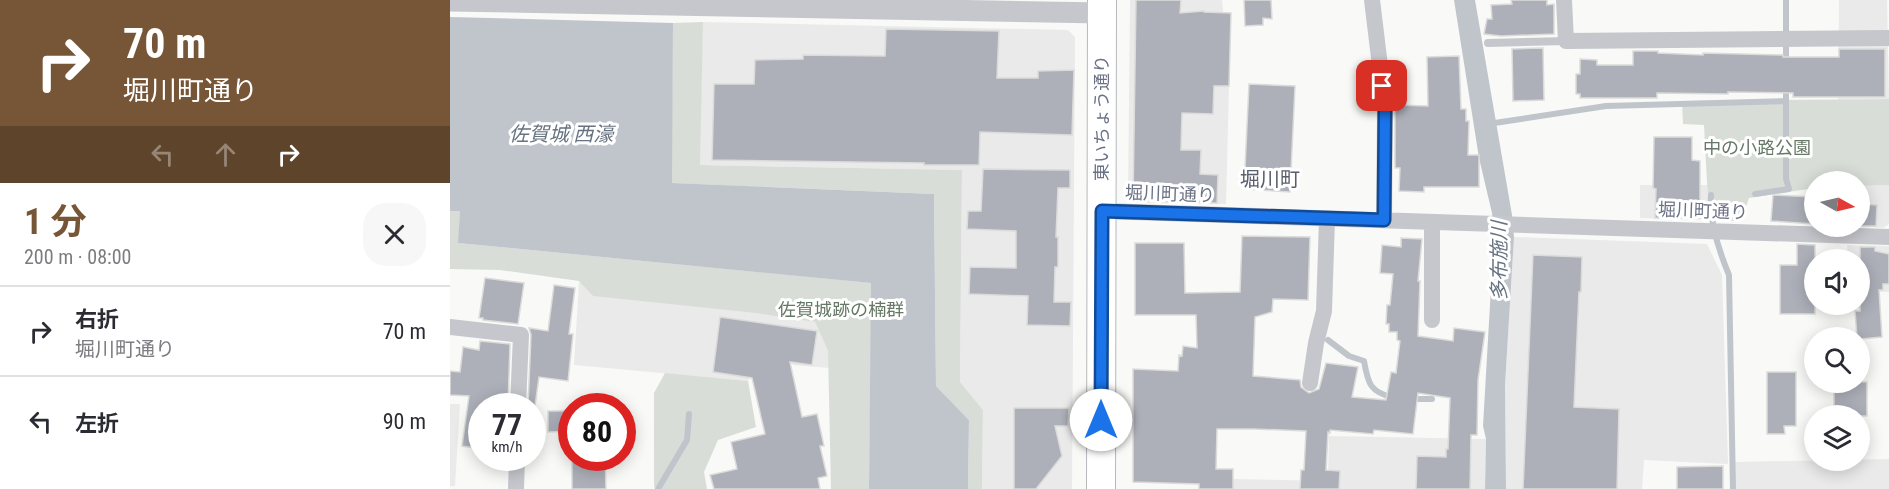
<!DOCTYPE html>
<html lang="ja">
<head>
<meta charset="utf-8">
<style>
  :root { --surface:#fff; --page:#f7f7f7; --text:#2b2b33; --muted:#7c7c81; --line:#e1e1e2; --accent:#775638 }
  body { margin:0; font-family:"Roboto Condensed","Noto Sans JP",sans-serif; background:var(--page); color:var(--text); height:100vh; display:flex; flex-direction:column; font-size:22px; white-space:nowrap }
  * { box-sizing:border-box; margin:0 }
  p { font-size:20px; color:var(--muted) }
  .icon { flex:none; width:33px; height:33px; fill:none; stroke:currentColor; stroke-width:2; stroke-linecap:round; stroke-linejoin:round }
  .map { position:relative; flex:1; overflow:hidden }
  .drawer { display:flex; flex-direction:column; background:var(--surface); width:450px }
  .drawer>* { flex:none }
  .hud { background:#775638; color:#fff; overflow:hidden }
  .needle { width:39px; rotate:98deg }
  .buttons { position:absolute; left:1354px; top:171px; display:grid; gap:12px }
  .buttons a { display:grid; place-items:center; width:66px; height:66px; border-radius:50%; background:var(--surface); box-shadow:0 3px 15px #0003; font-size:30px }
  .speed { position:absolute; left:18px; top:393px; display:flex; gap:12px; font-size:30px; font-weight:700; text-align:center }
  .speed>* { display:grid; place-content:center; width:78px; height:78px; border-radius:50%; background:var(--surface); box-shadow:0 3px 15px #0003; line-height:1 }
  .speed small { font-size:15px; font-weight:400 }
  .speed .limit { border:9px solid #d22; background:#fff; color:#111 }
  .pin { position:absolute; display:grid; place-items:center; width:51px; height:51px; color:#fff; margin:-26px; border-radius:12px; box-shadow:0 3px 9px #0006 }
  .me { position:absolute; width:66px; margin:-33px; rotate:0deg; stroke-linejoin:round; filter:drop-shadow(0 0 4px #0008) }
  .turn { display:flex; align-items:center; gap:21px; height:126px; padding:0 24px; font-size:27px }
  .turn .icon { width:78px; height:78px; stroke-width:2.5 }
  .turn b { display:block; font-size:42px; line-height:51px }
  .lanes { display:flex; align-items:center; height:57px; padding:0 24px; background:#0003; justify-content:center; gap:30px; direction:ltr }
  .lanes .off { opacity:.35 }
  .round { display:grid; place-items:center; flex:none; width:63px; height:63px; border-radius:24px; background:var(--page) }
  .head { display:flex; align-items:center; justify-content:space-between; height:102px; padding:0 24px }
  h1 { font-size:36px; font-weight:700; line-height:45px; color:var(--accent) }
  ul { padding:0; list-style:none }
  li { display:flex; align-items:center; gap:18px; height:90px; padding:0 24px; border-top:2px solid var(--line) }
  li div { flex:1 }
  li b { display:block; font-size:22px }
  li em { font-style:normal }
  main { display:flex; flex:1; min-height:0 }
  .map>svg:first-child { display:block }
  .built { fill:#eaeaea }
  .green { fill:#d8ded7 }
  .water { fill:#c0c5cc }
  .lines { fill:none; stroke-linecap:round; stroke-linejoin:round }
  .stream { stroke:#c0c5cc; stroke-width:6 }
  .building { fill:#adb0b9; stroke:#dbdbd9; stroke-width:1.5 }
  .trunk-casing { stroke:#b6b8bc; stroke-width:30 }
  .service { stroke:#c5c7cc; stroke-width:8 }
  .minor { stroke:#c5c7cc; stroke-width:16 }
  .tertiary { stroke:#c5c7cc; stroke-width:21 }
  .trunk { stroke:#fff; stroke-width:28 }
  .route-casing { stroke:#114b97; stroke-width:15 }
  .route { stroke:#1a73e8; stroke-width:10 }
  .labels { text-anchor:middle; stroke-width:6; stroke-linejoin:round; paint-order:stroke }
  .street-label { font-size:18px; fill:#6b7285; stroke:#fff }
  .park-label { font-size:18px; fill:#667866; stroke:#fff }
  .water-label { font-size:20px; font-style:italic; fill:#677380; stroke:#fff }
  .neighbourhood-label { font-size:20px; fill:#585e6b; stroke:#fff }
</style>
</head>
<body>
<main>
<section class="drawer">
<div class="hud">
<div class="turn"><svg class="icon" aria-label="right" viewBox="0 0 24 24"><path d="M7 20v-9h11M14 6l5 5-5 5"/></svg><div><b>70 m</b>堀川町通り</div></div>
<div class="lanes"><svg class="icon off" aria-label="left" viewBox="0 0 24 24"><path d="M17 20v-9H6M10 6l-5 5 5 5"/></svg><svg class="icon off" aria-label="ahead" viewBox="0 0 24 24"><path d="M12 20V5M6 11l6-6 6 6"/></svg><svg class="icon" aria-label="right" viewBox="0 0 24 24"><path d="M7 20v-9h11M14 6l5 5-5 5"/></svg></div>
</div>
<div class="head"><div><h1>1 分</h1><p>200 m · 08:00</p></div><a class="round"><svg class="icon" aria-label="close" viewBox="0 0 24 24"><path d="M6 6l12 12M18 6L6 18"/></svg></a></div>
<ul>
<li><svg class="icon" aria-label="right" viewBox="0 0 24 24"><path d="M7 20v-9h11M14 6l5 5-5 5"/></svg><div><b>右折</b><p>堀川町通り</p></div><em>70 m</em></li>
<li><svg class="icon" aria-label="left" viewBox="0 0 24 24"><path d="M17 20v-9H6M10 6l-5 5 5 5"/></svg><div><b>左折</b></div><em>90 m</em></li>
</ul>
</section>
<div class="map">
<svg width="1439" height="489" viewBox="0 0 1439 489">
  <rect width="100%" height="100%" fill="#f9f9f7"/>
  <!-- built -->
  <path class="built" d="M680 0H772L779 86 776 204 682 203 678 200Z
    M1389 0H1437L1439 99 1388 100Z
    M253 22 618 30 625 37 622 489H532L533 410 510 383 512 170 249 165Z
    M1190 185H1257L1259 220 1190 218Z
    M1439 185V224L1433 228 1410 226V186Z
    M1064 237 1257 244 1272 275 1278 464 1194 460 1192 489H1056L1055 385Z
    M1397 245 1439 246V292L1410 291V260L1398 259Z
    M129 281 365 322 378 351 379 368 343 365 339 360 310 357 298 381 124 365Z
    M0 404H10L5 486H0Z
    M879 436 1036 439 1035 489H782L783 479 878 481Z
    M1439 459V489H1285V462Z"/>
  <!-- green -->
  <path class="green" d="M253 22 250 165 512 170 510 382 533 410 532 489H518L519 420 486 386 484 194 221 183 223 23Z
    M1439 99V185L1410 186V182H1365V188L1299 198 1291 221 1259 220 1254 125 1233 124 1232 101Z
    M0 211H10L9 243 422 283 419 489H381L378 351 365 322 306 313 143 296 129 281 50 270 0 269Z
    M215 373 298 381 306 427 268 440 254 472 257 489H205L204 486V393Z"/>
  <!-- water -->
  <path class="water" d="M1004 0H1025L1062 215 1064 237 1055 385 1056 489H1035L1036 439 1033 426 1044 235 1042 213 1029 158Z
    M0 17 223 23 222 183 484 194 486 386 519 420 518 489H419L421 283 8 243 10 211H0Z"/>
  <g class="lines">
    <!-- stream -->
    <path class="stream" d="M1336 0V65
      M1038 124 1156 106 1336 101
      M1305 194 1339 189 1336 179V85
      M1261 195C1259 221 1269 251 1279 275L1283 489
      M878 340 899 356 914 361C918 384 920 392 944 398
      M960 399H982
      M208 489 237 440 239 414"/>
  </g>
  <!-- building -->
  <path class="building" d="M686 0H731L730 13 754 11V12L781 13 779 86H764L763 114 732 113 731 150H751L750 174 768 175 767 203 683 200Z
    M794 0H821L822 19 813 18V25L795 26Z
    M1061 0H1097V5L1104 4V34L1051 36 1034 34 1037 19H1042L1041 5 1062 4Z
    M436 29 549 31 547 78H588V71L624 70 622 135 530 132 529 165H474V163L262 160 264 84H304L305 60 353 59V55L435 56Z
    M1093 48 1094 100 1063 101 1062 49Z
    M1389 49H1435V97H1343V93L1278 92V94L1207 93V98H1130V94H1126V74H1130V59L1147 60V65H1183V51H1208V53L1253 55V53L1333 55V57H1389Z
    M1009 56 1011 109H1016V121H1019L1018 155H1029V187H974V192L949 191 950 168H945V105L978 106 977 57Z
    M799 84 845 86 840 192 794 189Z
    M1204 137H1242V160L1250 161V218H1205L1206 189 1203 188Z
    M533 169 620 170V188H608L606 237H608V267H605L604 302H621L620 326 577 325 578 296 519 294 520 267 566 268V231L517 229 518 211H531Z
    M1323 195 1365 197V224L1321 221Z
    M1410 204 1427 205 1426 226H1410Z
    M792 236 860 237 858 300 823 299 822 312 805 317 803 376 850 380 851 387 859 393 869 389 876 363 908 367 902 397 936 400 941 372 946 373 950 341 947 340V332H939V324H936L937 305H940L943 274 930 273 932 245 951 247V238L972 239 968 281H970L968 336 1003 341 1004 328 1035 332 1028 380 1027 435H1021L1020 489H966L967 456 996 457V449H998L1000 398 968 393 963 434 924 430 923 434 880 430V433L878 432 876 470 890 471 889 489H850L851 470H854L856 431 804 429H767L766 469H783V489H749V484L683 482V369L728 371 729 355 732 356 733 346 747 348 746 315H685V243H734L735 293 790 292Z
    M1347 244 1365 245V314H1330V265H1347Z
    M1410 247H1425V251L1439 254V284H1433V290H1429L1432 337 1410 339 1407 338 1405 311H1410Z
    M1083 255 1132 257 1131 292H1129L1124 407 1169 409 1167 489H1073Z
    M35 278 74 283 68 324 33 320V318H29Z
    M104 285 125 288 119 334H123L118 381 89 377 85 406H78L81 335 79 328 98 331Z
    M270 317 367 331 362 365 340 362 352 417 367 414 374 446H370L377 476 368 478 370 489H264L260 475 287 469 281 442 315 434 302 378 263 372Z
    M30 341 60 344 58 406H32V449L12 446 19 396 0 395V371L10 372 13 347 29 350Z
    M1317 372H1346V426H1334L1335 434H1317Z
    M1392 382H1417V416H1384V392H1392Z
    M564 408H619L618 426H605L612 456 586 489H564Z
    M98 411H122V431L98 432Z
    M122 458H155L156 489H122Z
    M1273 466V489H1227V467Z"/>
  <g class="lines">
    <!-- trunk casing -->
    <g class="trunk-casing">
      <path id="trunk" d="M651 489 652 0"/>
    </g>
    <!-- service -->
    <path class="service" d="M1038 43 1116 41"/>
    <!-- minor -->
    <path class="minor" d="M922 0 935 107 934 220
      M1114 0 1116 41 1439 38
      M652 211 1439 237
      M982 222V320
      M0 327 71 335 68 406
      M860 383 866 343 874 311 877 219
      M66 489 67 458"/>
    <!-- tertiary -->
    <path class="tertiary" d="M0 1 652 13"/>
    <!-- trunk -->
    <use href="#trunk" class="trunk"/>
  </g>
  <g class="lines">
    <!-- route casing -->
    <g class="route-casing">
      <path id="route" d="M651 420 652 211 934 220 935 107 932 86"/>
    </g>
    <!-- route -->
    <use href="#route" class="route"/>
  </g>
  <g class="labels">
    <!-- street labels -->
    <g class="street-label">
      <text transform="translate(652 118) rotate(-90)" y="6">東いちょう通り</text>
      <text transform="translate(720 194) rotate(2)" y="6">堀川町通り</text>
      <text transform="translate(1253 211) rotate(2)" y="6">堀川町通り</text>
    </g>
    <!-- park labels -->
    <g class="park-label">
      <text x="1307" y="154">中の小路公園</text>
      <text x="391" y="316">佐賀城跡の楠群</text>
    </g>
    <!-- water labels -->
    <g class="water-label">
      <text x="111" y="141">佐賀城 西濠</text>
      <text transform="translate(1049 261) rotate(-90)" y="7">多布施川</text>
    </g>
    <!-- neighbourhood labels -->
    <g class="neighbourhood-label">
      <text x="820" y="186">堀川町</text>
    </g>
  </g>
</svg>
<div class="buttons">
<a><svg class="needle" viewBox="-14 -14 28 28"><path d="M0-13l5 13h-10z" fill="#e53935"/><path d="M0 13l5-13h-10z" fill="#7c7c81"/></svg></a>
<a><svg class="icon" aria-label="sound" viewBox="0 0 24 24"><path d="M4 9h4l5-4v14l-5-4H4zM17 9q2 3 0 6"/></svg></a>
<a><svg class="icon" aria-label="search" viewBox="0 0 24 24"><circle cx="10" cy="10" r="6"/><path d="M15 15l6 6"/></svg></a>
<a><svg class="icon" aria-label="layers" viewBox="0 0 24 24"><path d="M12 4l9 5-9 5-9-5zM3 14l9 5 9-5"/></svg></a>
</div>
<div class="speed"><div>77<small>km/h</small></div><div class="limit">80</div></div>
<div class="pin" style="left:932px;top:86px;background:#d93025"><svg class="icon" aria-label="arrive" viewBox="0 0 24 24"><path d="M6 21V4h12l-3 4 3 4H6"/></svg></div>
<svg class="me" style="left:651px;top:420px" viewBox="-20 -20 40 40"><circle r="19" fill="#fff"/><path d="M0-13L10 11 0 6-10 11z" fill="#1a73e8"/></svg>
</div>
</main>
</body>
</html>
